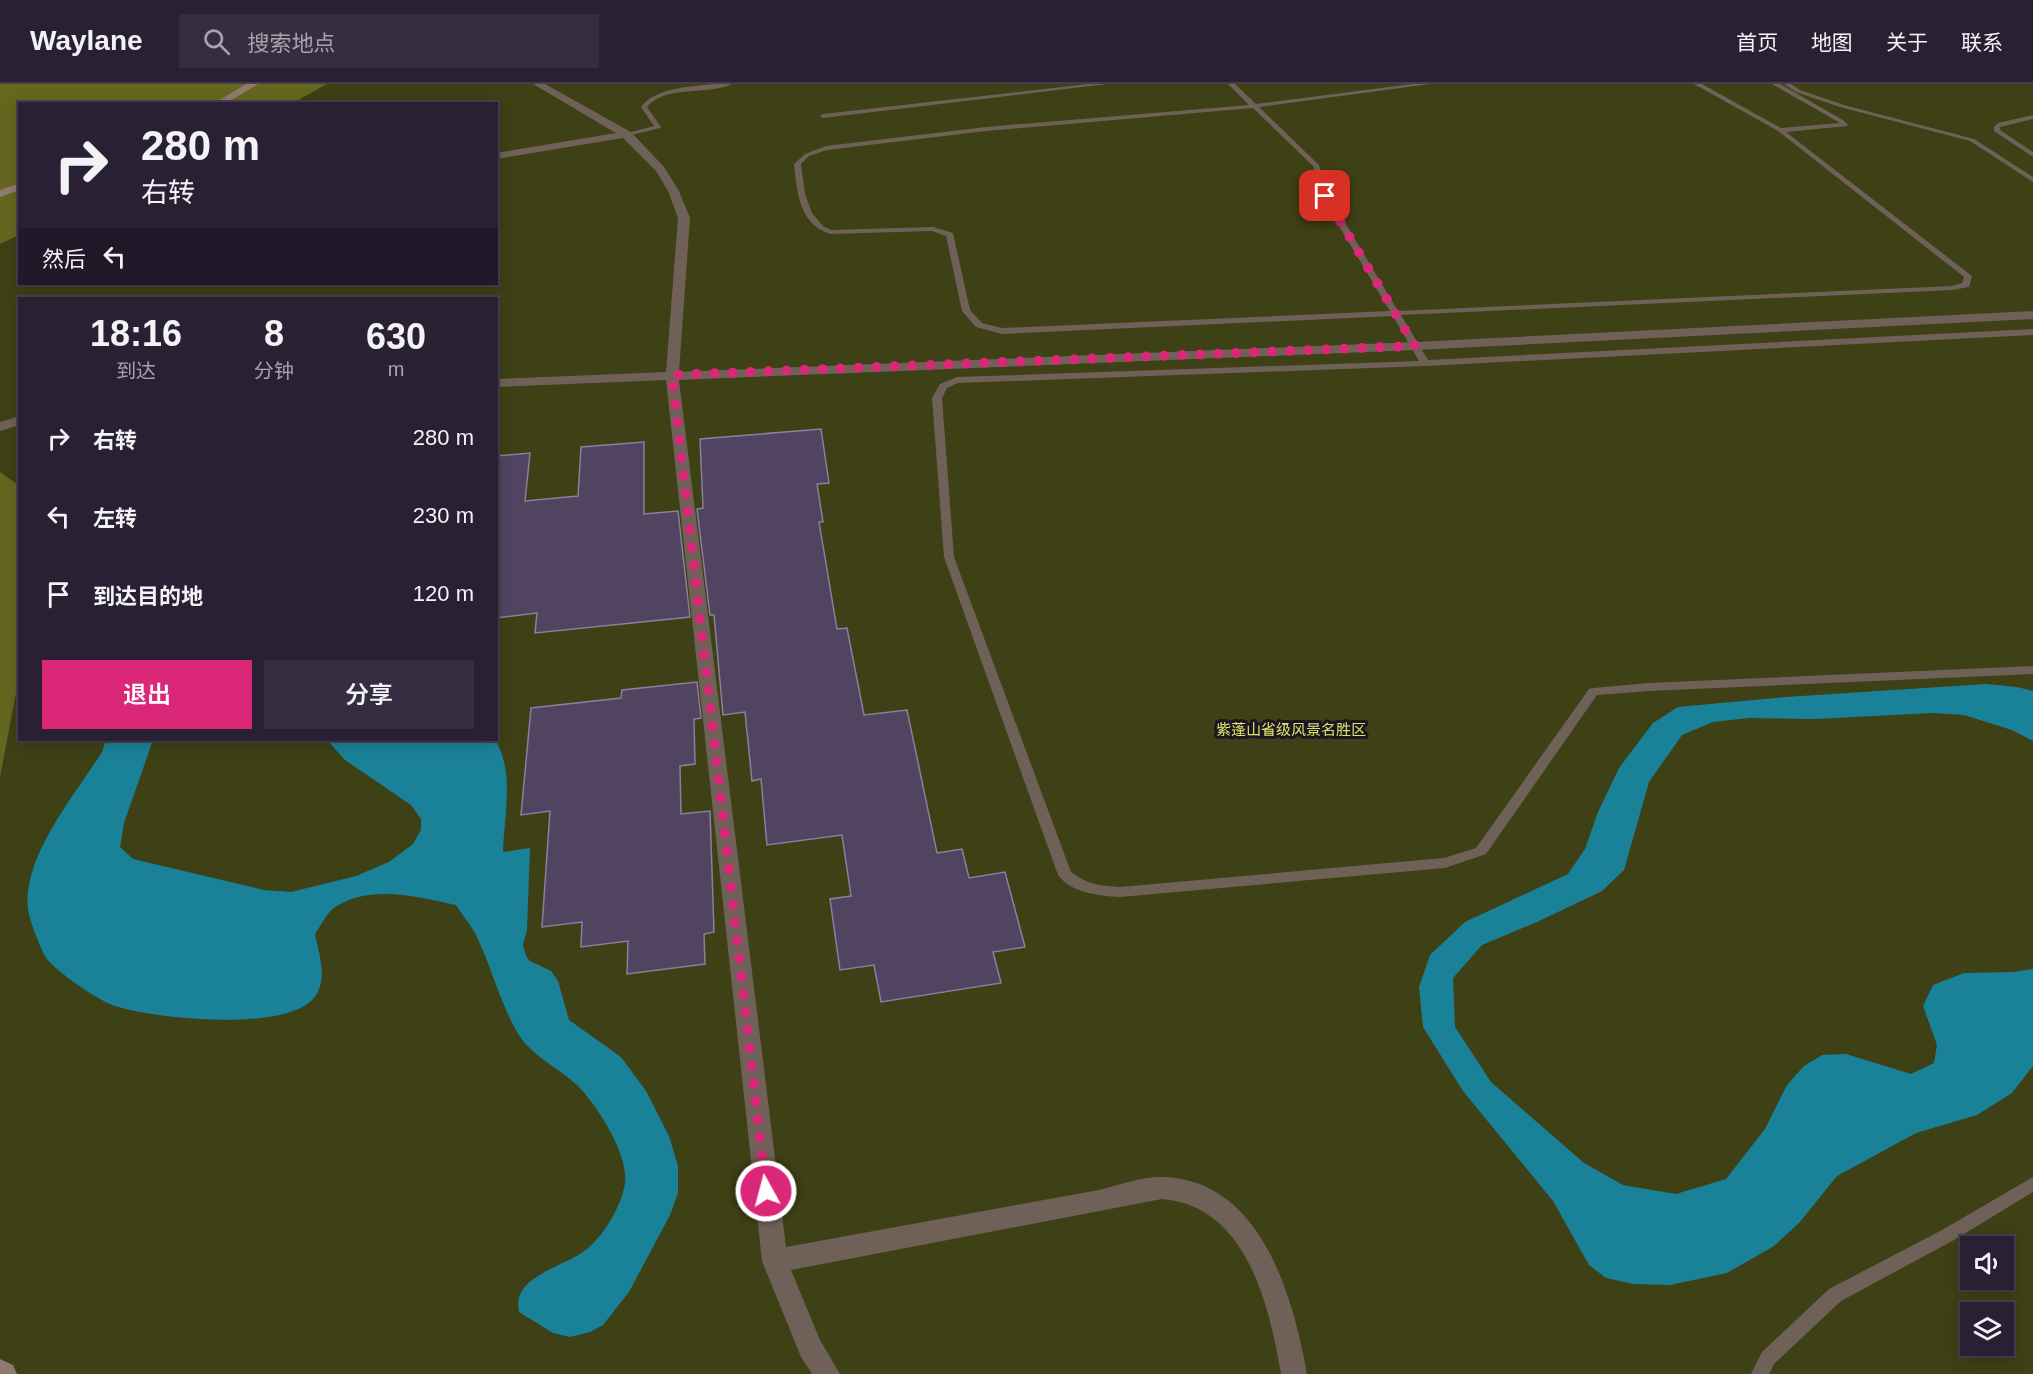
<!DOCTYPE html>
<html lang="zh">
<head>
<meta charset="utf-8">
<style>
  :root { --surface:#2a2034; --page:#362d40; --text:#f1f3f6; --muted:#a5a3ac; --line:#463e4f; --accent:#db2777 }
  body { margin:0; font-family:Arial,"Noto Sans SC",sans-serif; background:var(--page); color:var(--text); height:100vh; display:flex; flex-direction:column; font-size:22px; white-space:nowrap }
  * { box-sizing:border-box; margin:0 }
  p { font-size:20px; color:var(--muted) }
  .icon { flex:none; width:33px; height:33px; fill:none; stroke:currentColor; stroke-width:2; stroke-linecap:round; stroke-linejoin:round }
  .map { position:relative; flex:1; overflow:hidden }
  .drawer { position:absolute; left:18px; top:213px; width:480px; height:444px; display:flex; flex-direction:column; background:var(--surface); border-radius:0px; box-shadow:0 3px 15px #0003,0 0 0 2px var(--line) }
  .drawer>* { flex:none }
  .hud { position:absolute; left:18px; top:18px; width:480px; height:183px; border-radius:0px; box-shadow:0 3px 15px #0003,0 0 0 2px var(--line); background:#2a2034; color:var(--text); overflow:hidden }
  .buttons { position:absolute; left:1960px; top:1152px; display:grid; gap:12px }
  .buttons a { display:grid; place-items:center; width:54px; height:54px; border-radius:0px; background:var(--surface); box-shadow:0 3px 15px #0003,0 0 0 2px var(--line); font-size:30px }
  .pin { position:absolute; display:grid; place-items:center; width:51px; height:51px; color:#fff; margin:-26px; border-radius:12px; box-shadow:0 3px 9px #0006 }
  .me { position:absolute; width:66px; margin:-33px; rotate:353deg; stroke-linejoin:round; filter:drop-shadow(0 0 4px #0008) }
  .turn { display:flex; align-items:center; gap:21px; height:126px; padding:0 24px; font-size:27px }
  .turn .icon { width:78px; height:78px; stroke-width:2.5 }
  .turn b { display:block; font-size:42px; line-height:51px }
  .then { display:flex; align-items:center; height:57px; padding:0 24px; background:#0003; gap:12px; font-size:22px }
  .eta { display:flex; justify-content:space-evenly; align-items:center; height:102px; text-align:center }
  .eta b { font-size:36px; font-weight:600; line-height:42px }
  .primary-button { display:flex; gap:12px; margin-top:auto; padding:12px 24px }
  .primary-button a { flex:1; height:69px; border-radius:0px; background:var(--accent); color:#fff; font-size:24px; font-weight:600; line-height:69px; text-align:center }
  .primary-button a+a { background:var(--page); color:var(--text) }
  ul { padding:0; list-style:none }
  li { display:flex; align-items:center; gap:18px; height:78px; padding:0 24px }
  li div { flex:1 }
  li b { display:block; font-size:22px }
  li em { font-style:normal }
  header { display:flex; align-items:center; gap:36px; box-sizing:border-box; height:84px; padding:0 30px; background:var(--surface); border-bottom:2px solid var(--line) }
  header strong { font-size:28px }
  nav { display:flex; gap:33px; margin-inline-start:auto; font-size:21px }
  .search { width:420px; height:54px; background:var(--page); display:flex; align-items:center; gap:15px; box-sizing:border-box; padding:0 21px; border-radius:0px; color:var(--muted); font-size:22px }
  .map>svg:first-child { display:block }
  .green { fill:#3e4015; fill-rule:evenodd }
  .forest { fill:#65671f }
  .water { fill:#1a8298 }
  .building { fill:#514460; stroke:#8c7e9d; stroke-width:1.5 }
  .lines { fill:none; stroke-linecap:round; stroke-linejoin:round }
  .lane { fill:#6f6158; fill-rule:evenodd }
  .street { fill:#6f6158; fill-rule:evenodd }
  .secondary { fill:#917a6e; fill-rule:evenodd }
  .route { stroke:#db2777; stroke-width:10; stroke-dasharray:0 18 }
  .labels { text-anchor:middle; stroke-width:6; stroke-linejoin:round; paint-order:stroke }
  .park-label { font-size:15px; fill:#dfe468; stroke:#1c1623 }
</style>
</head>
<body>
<header>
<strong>Waylane</strong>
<div class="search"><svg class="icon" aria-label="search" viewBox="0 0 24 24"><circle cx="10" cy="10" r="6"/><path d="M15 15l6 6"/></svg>搜索地点</div>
<nav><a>首页</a><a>地图</a><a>关于</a><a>联系</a></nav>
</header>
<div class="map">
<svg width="2033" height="1290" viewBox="0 0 2033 1290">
  <rect width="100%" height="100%" fill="#382b46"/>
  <!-- green -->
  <path class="green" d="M0 0H2033V1290H0ZM20 20H496V200H20ZM20 214H496V656H20ZM1971 1162H2004V1196H1971ZM1971 1228H2004V1262H1971Z"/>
  <!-- forest -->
  <path class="forest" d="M0 0H327L293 19 20 20 19 151 0 160Z
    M0 388 20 402 19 593 0 693Z"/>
  <!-- water -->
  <path class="water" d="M1986 600 2017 603 2033 607V657L2012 646 1964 631 1932 629 1815 635 1749 634 1713 638 1682 651 1649 698 1624 786 1602 807 1537 838 1482 861 1453 894 1455 943 1491 998 1584 1079 1623 1101 1676 1110 1726 1095 1765 1045 1787 1001 1804 982 1822 971 1846 970 1911 990 1934 979 1937 961 1923 922 1933 901 1964 889 2013 888 2033 885V982L2012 1009 1977 1031 1916 1049 1837 1092 1799 1139 1774 1162 1727 1189 1670 1201 1634 1200 1606 1194 1589 1181 1553 1117 1463 1007 1423 943 1419 903 1430 871 1465 838 1568 790 1585 765 1598 728 1619 684 1653 639 1678 623 1786 613Z
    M106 656H153L124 739 120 763 133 775 264 806 291 808 356 792 389 778 413 760 421 746V735L411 721 345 676 327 656H495C515 687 504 732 503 768L530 764 527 846 523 861 526 872 530 877 551 887 558 897 569 936 621 973 646 1007 669 1052 678 1082V1109L670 1131 629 1208 603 1241 590 1248 570 1253 553 1249 519 1228C511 1191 566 1183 587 1165 604 1151 622 1121 625 1099 629 1071 597 1021 578 1002 558 983 532 973 517 948 500 918 491 882 476 851 471 841 462 831 456 821 417 813 372 800 335 823 327 828 321 842 315 850 319 870 329 897 313 915 283 948 155 935 115 922 99 917 53 886 45 872 40 863 29 835 28 825 22 773 75 711 102 668Z"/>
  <!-- building -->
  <path class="building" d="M821 345 829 399 817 400 823 438H819L837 545 847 544 864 631 907 626 937 769 962 765 969 794 1005 788 1025 863 993 868 1001 899 881 918 874 881 840 886 830 815 851 812 842 751 767 761 761 695 752 697 745 628 723 631 714 531H710L697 425 703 424 700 355Z
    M644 358V430L678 427 690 533 535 549 537 529 496 534V372L530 369 525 417 578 412 581 363Z
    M697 598 701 634 694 635 695 680 680 682 681 730 710 727 714 848 704 850 705 880 627 890 628 857 581 863 582 838 542 843 550 727 521 731 531 624 621 614 622 606Z"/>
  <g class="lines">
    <!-- lane -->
    <path class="lane" d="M713 0H732C708 12 666 0 647 23L661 43 660 44 627 52 624 50 654 42 641 23C656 3 690 3 713 0Z
      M1088 0H1107L823 34 820 32 823 30Z
      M1228 0H1235L1256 20 1412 0H1430L1259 23 1319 81 1329 112 1398 227 1952 202 1962 199 1964 193 1778 47 1694 0H1702L1781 44 1840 39 1772 0H1780L1843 36 1848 41 1847 42 1786 48 1972 192 1969 203 1952 206 1401 231 1428 276 2033 245V251L1425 282 958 299 947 304 942 314 954 473 1071 788C1086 800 1101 802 1120 803L1444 774 1476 764 1589 605 1593 604 1649 599 2033 582V590L1649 607 1597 611 1486 770 1445 784 1120 813C1100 812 1071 809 1058 791L944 473 932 314 940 300 957 293 1419 277 1393 232 1002 250 976 243 962 227 946 152 932 147 830 150C799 140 797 108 794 80L805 70 826 62 986 43 1249 21ZM1253 24 1313 82 1321 112 1390 227 1002 244 982 239 970 226 953 149 933 143 831 146 823 142 812 129 805 110 801 80 809 72 827 66 986 47Z
      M1784 0H1791L1800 6 1844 21 1974 55 2033 93V98L1970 57 1840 23 1796 8Z
      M2033 31V35L2000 43V46L2033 68V73L1994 47V43L1998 39Z
      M2033 1093V1108L1954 1156 1841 1217 1774 1280 1769 1290H1751L1762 1268 1829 1205 1942 1146Z"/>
    <!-- street -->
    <path class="street" d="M533 0H545L631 48 664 83 679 107 690 134 679 288 1415 258 2033 227V235L1415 266 679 296 786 1163 1099 1106C1119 1101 1140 1093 1162 1093 1261 1095 1293 1212 1307 1290H1281C1269 1221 1247 1122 1162 1115L791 1186 820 1256 840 1290H812L801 1273 762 1177 666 296 496 303V295L666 288 678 134 668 107 656 87 623 54 496 75V69L616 49Z
      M20 332V341L0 347V338Z"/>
    <!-- secondary -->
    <path class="secondary" d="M246 0H258L225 20H213Z
      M20 99V106L0 113V106Z
      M0 1275 13 1281 17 1290H0Z"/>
  </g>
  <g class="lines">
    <!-- route -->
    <path class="route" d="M766 1107 672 291 1415 262 1325 112"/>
  </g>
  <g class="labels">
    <!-- park labels -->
    <g class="park-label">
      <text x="1291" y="651">紫蓬山省级风景名胜区</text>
    </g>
  </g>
</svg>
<div class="buttons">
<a><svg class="icon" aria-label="sound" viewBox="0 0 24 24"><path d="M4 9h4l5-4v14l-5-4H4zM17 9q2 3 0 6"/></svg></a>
<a><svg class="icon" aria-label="layers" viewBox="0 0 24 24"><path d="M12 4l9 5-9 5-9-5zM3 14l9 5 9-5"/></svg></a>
</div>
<div class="pin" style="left:1325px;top:112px;background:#d93025"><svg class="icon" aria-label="arrive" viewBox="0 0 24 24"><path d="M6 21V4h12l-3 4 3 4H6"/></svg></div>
<svg class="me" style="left:766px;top:1107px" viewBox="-20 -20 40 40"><circle r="17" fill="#db2777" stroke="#fff" stroke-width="3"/><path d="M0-11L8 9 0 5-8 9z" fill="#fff"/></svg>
<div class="hud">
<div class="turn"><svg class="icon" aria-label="right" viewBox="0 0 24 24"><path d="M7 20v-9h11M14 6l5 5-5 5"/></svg><div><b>280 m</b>右转</div></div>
<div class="then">然后<svg class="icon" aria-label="left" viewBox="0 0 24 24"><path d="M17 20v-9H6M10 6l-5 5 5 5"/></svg></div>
</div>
<section class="drawer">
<div class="eta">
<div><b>18:16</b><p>到达</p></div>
<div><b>8</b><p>分钟</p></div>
<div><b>630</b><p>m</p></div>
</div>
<ul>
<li><svg class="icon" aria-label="right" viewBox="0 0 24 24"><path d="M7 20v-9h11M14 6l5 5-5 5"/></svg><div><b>右转</b></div><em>280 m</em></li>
<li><svg class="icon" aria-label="left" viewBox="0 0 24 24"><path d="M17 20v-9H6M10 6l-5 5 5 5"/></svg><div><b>左转</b></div><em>230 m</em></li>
<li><svg class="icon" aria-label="arrive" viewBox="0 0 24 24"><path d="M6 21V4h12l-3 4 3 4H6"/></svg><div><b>到达目的地</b></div><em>120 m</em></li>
</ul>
<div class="primary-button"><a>退出</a><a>分享</a></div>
</section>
</div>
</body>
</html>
